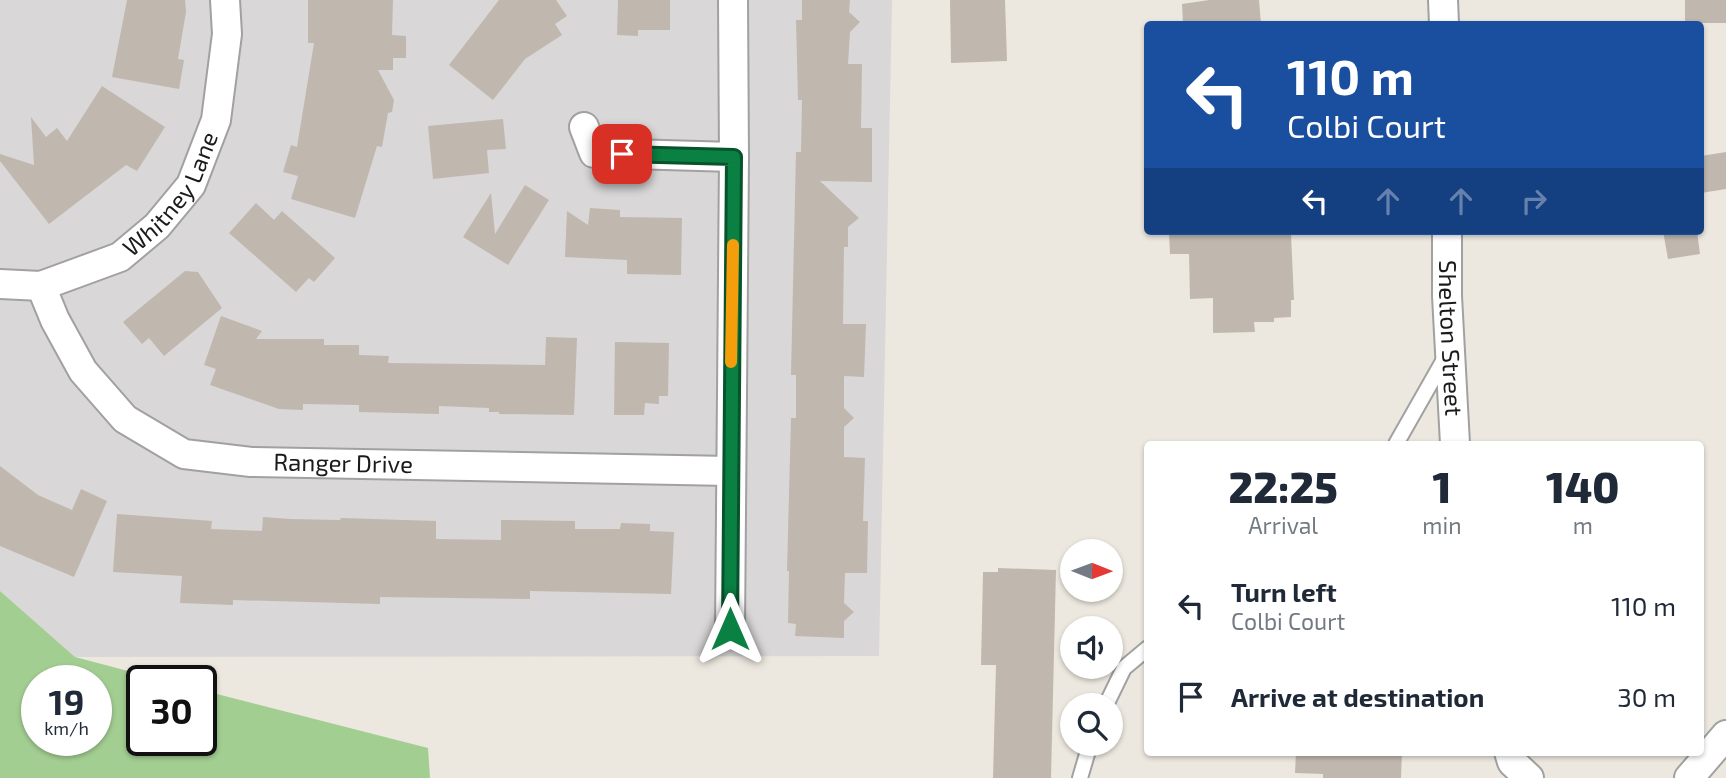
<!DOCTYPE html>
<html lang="en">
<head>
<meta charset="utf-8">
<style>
  :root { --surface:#fff; --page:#f2f2f3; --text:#1f2937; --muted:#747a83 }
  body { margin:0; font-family:"Exo 2",sans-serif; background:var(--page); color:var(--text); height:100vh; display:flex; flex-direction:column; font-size:26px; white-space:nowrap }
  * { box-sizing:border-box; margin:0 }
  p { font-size:23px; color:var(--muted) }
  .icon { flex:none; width:38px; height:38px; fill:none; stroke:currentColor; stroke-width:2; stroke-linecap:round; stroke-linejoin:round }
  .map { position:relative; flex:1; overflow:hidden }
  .panel { position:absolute; left:1144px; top:441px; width:560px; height:315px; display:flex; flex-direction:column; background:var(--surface); border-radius:7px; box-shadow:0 2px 5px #0004 }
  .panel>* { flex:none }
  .guide { position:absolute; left:1144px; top:21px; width:560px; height:214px; border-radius:7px; box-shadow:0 2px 5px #0004; background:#1a4fa0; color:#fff; overflow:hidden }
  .needle { width:46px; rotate:91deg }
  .buttons { position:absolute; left:1060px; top:539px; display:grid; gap:14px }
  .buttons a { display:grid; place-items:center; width:63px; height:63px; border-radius:50%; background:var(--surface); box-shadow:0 2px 5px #0004; font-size:35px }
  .speed { position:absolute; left:21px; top:665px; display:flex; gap:14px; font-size:35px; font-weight:700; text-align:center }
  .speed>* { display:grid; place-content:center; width:91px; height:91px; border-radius:50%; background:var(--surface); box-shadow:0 2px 5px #0004; line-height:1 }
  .speed small { font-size:18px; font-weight:400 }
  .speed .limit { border:4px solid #111; border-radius:10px; background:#fff; color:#111 }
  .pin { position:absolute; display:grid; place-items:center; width:60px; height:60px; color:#fff; margin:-30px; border-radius:14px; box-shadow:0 4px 10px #0006 }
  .me { position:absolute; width:77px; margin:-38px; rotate:0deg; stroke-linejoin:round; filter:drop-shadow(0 0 5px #0008) }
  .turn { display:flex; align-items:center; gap:24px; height:147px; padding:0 28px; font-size:32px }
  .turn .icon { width:91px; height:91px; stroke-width:2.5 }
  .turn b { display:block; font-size:49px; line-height:60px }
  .lanes { display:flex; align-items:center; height:66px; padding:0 28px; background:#0003; justify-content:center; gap:35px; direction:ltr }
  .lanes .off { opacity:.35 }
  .eta { display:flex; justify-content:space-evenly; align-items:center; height:119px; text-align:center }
  .eta b { font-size:42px; font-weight:800; line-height:49px }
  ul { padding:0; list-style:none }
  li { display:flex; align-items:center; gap:21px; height:91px; padding:0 28px }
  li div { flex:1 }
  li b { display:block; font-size:26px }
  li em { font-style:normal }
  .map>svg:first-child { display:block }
  .residential { fill:#d9d7d7 }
  .forest { fill:#a3ce92; fill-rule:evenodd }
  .building { fill:#c0b8af }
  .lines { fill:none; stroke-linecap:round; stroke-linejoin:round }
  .lane-casing { stroke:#a1a1a1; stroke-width:18 }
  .street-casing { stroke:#a1a1a1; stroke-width:32 }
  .lane { stroke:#fff; stroke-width:14 }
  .street { stroke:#fff; stroke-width:28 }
  .route-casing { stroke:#07532c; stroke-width:18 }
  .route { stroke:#0b8043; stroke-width:12 }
  .slow { stroke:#f59e0b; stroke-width:12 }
  .labels { text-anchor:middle; stroke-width:7; stroke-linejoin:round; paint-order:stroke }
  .street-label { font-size:24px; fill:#1a1a1a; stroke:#fff }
</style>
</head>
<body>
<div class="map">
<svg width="1726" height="778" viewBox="0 0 1726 778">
  <rect width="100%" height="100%" fill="#ede8df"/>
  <!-- residential -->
  <path class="residential" d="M0 0H892L879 656 75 657 0 591Z"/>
  <!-- forest -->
  <path class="forest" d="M0 591 75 657 166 681H142V740H201V690L428 748 430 778H0ZM37 681H96V740H37Z"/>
  <!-- building -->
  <path class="building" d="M127 0H185L186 12 178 59 184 60 179 89 112 77Z
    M308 0H393L392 35 406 36V58H393V70H378L394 100 392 112 388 113 382 147 377 146 355 218 291 199 298 176 283 172 291 145 297 147 314 43H308Z
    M499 0H556L567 16 555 24 562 35 525 59 493 100 449 65Z
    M618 0H670V30H638V36L617 35Z
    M802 0H850L849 12 860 22 850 32 848 64H862L861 128H872V182L820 181 859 218 848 227V247H844L843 324H866L864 377 844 376V408L854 418 844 427V457L865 458 863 521H868L867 573H845L844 603 854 612 844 621V638L795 636 796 624 788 623 789 571H787L791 418H796V375H791L796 152H801L802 100H798L796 20H802Z
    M950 0H1005L1007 61 951 63Z
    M1209 0H1259L1261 24H1183L1182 4Z
    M1685 0H1726V23H1685Z
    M102 86 165 127 137 171 126 165 49 224 0 161V154L34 165 31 117 46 137 57 128 67 141Z
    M503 119 506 149 487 150 489 173 433 179 428 126Z
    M1726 152V189L1701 193V156Z
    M525 185 549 200 508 265 463 237 491 193 495 234Z
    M256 203 274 220 282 211 335 258 314 282 309 278 296 292 229 233Z
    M590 208 620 210V217L682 218 681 275 627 274V260L565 257 567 211 588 225Z
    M1213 231H1279L1280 234H1291L1294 300H1291V317L1274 318V322H1254L1255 332 1213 333V298L1190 299 1189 254H1170L1169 233Z
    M1663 231H1697L1700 254 1668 259Z
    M185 271 198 272 222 308 164 356 149 338 142 344 123 322Z
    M221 316 262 331 256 339H324V345H359V355L389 356 388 363 545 365 546 337 577 338 574 415 499 414V412H489V408L439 406V414L359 412V405L303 404V410L279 409 210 385 216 369 204 365Z
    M615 342 669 343 668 396H659V404L645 403 644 415H614Z
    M0 466 38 495 72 510 81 489 107 501 74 577 0 546Z
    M117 514 212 521 211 529 262 531 263 517 290 519 340 520 341 518 436 521V539L501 540V520L575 521V529H620L621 523 650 524V531L674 532 671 594 530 591V599L380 597V604L233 600V605L180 603 182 576 113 572Z
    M998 568 1056 570 1051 778H993L996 665H981L983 572H998Z
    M1296 752H1402L1401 778H1323V774L1295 773Z"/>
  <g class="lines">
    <!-- lane casing -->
    <g class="lane-casing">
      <path id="lane" d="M1396 444 1446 356
        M1106 705 1124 668 1148 648
        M1080 778 1090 744"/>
    </g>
    <!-- street casing -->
    <g class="street-casing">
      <g id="street">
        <path d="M1443 0 1444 24"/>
        <path d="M584 127 594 153 734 157"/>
        <path id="s1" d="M1447 231V296L1455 444"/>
        <path id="s2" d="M0 284 41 286 120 257 157 226 191 185 216 120 227 34 225 0"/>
        <path id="s3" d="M41 286 55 320 83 371 125 419 184 454 251 462 730 471"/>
        <path d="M730 629 734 157 733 0"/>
        <path d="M1509 752 1512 762 1529 778"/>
        <path d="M1689 778 1726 735"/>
      </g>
    </g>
    <!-- lane -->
    <use href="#lane" class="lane"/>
    <!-- street -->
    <use href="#street" class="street"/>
  </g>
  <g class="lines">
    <!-- route casing -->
    <g class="route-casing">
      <path id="route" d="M622 154 734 157 730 629"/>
    </g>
    <!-- route -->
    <use href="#route" class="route"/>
    <!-- slow -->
    <path class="slow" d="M731 362 733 245"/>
  </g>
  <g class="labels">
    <!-- street labels -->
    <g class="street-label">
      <text dy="8" stroke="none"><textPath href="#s2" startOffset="208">Whitney Lane</textPath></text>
      <text dy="8" stroke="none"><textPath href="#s1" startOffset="107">Shelton Street</textPath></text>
      <text dy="8" stroke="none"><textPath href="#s3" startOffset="387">Ranger Drive</textPath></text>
    </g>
  </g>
</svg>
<div class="buttons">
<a><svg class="needle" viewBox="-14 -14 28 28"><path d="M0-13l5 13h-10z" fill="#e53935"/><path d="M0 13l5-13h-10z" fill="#747a83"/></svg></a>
<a><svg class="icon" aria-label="sound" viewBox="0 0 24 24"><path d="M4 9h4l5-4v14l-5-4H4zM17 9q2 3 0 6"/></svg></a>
<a><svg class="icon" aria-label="search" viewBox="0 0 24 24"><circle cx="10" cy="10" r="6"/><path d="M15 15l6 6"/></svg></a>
</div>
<div class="speed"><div>19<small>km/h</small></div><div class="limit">30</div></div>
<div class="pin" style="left:622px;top:154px;background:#d93025"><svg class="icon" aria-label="arrive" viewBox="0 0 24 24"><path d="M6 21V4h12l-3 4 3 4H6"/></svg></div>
<svg class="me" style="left:730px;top:629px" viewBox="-20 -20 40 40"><path d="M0-17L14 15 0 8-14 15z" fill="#0b8043" stroke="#fff" stroke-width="4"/></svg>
<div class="guide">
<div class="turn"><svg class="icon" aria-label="left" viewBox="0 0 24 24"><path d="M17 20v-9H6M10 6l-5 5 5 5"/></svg><div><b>110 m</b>Colbi Court</div></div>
<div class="lanes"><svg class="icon" aria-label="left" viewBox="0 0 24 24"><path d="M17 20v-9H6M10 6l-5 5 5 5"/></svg><svg class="icon off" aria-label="ahead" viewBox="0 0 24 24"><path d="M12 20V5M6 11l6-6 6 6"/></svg><svg class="icon off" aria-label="ahead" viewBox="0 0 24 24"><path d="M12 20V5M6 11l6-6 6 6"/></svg><svg class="icon off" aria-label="right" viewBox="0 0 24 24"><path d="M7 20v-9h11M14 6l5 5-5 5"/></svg></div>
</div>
<section class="panel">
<div class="eta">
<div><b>22:25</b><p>Arrival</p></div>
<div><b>1</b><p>min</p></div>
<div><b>140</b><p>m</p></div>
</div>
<ul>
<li><svg class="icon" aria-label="left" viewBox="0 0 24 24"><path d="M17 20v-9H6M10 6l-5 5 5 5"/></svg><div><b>Turn left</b><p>Colbi Court</p></div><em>110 m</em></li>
<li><svg class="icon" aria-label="arrive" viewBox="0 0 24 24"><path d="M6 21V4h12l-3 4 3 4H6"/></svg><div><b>Arrive at destination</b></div><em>30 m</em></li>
</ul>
</section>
</div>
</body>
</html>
